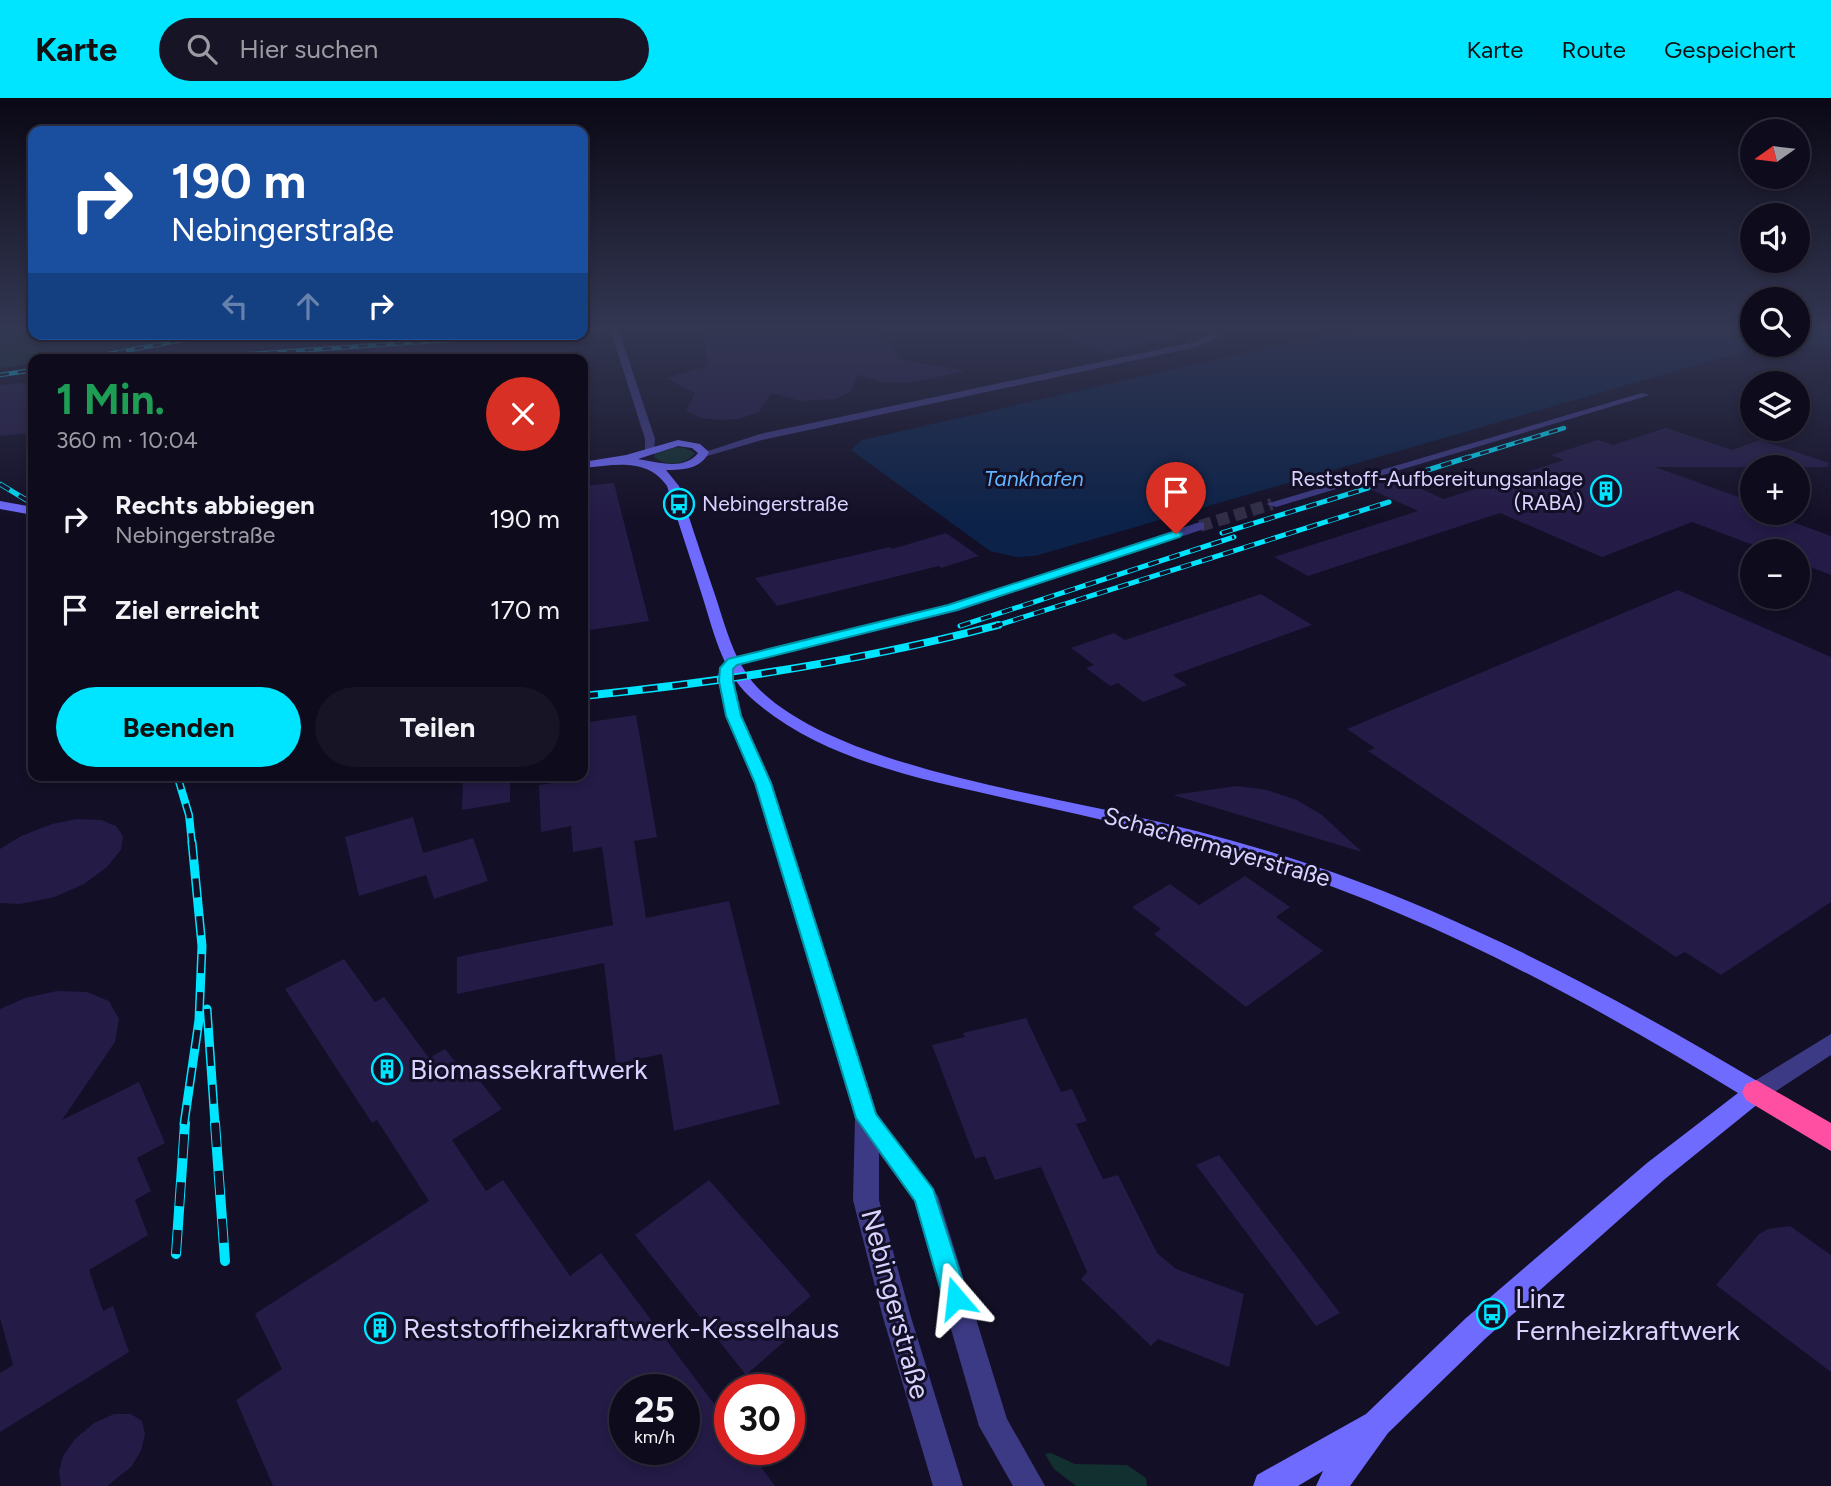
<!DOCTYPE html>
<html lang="de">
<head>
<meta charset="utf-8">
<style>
  :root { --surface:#0e0b1c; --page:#171425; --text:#f1f3f6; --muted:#9b9ba3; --line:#2e2b3b; --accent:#00e5ff }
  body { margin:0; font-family:Figtree,sans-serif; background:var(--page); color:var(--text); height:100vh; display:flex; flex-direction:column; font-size:26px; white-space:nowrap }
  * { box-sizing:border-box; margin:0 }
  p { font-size:23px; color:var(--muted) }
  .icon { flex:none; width:38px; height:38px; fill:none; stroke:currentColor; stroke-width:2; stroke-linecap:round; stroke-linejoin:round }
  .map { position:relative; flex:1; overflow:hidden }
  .side { position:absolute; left:28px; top:256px; width:560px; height:427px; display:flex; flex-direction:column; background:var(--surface); border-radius:14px; box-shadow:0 4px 10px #0003,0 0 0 2px var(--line) }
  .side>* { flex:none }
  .guide { position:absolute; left:28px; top:28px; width:560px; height:214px; border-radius:14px; box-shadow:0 4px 10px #0003,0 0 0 2px var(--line); background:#1a4fa0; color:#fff; overflow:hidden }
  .needle { width:46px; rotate:256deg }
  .tools { position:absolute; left:1740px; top:21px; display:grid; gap:14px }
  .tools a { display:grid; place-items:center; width:70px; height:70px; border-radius:50%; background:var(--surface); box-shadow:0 4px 10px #0003,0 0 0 2px var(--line); font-size:35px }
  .speed { position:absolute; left:609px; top:1276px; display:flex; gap:14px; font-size:35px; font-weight:700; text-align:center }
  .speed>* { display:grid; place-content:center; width:91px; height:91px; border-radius:50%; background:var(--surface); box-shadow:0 4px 10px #0003,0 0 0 2px var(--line); line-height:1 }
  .speed small { font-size:18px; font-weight:400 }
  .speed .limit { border:10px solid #d22; background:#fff; color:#111 }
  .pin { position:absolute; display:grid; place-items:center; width:60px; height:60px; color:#fff; margin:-72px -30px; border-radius:50% 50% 50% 0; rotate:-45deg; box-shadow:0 0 7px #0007 }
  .pin .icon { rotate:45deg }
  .me { position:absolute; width:77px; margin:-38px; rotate:343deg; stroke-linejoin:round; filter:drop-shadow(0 0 5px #0008) }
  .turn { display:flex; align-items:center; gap:24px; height:147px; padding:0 28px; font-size:32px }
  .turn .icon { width:91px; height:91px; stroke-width:2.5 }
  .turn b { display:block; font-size:49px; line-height:60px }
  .lanes { display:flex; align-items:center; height:66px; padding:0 28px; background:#0003; justify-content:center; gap:35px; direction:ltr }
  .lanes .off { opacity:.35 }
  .round { display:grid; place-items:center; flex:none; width:74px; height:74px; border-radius:37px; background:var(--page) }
  .summary { display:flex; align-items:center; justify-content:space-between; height:119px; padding:0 28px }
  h1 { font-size:42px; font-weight:700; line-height:52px; color:#1e9e55 }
  .cta { display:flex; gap:14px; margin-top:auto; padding:14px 28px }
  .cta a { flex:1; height:80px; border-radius:42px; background:var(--accent); color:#111; font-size:28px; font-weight:700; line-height:80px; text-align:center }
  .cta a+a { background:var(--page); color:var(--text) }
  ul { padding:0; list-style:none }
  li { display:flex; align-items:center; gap:21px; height:91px; padding:0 28px }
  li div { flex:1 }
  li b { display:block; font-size:26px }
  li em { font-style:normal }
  header { display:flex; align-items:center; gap:42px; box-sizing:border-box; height:98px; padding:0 35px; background:var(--accent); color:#111 }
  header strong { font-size:33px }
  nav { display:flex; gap:38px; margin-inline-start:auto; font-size:24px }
  .search { width:490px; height:63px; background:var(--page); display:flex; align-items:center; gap:18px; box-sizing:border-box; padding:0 24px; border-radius:38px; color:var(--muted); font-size:26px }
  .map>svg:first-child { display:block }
  .green { fill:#12302f }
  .water { fill:#0c2248 }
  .building { fill:#241b47; fill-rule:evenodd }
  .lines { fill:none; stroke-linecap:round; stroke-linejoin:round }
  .street-tunnel { stroke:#312d47; stroke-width:12; stroke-dasharray:12 6; stroke-linecap:butt }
  .street { fill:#3d3a85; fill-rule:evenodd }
  .secondary { fill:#6f6bff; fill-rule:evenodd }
  .highway { fill:#ff4fa3; fill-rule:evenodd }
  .rail-far4-casing { stroke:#00e5ff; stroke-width:4.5 }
  .rail-far3-casing { stroke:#00e5ff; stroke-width:5 }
  .rail-far2-casing { stroke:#00e5ff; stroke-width:8 }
  .rail-far1-casing { stroke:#00e5ff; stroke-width:9 }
  .rail-casing { stroke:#00e5ff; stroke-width:10 }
  .rail-far4 { stroke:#130f26; stroke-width:2.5; stroke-dasharray:9; stroke-linecap:butt }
  .rail-far3 { stroke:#130f26; stroke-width:3.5; stroke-dasharray:11; stroke-linecap:butt }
  .rail-far2 { stroke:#130f26; stroke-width:5; stroke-dasharray:15; stroke-linecap:butt }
  .rail-far1 { stroke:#130f26; stroke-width:6; stroke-dasharray:19; stroke-linecap:butt }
  .rail { stroke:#130f26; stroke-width:8; stroke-dasharray:24; stroke-linecap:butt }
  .route { fill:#00e5ff; stroke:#0095a6; stroke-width:2 }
  .labels { text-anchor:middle; stroke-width:6; stroke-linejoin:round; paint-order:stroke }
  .far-water-label { font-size:21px; font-style:italic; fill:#62b6ff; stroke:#130f26 }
  .far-poi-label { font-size:21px; fill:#d9d4ff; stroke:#130f26; text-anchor:end }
  .street-label { font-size:24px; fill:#d9d4ff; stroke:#130f26 }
  .near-poi-label { font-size:28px; fill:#d9d4ff; stroke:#130f26; text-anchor:start }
  .near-street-label { font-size:28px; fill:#d9d4ff; stroke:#130f26 }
</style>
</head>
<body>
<header>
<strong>Karte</strong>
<div class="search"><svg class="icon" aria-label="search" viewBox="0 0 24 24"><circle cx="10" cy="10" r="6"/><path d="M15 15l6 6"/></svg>Hier suchen</div>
<nav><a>Karte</a><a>Route</a><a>Gespeichert</a></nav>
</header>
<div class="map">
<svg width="1831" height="1388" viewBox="0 0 1831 1388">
  <rect width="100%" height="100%" fill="#130f26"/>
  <!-- green -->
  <path class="green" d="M0 230H33V236H206L59 261H33V265L0 270Z
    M673 349 685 350 695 355C686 367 665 369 654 359L655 355Z
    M1051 1355 1075 1366 1127 1367 1146 1380 1147 1388H1076L1054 1371 1045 1356Z"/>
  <!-- water -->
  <path class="water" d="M1356 230H1752V247H1766L1035 458 1016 459 990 453 851 352 862 342Z
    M1797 230H1831V252L1797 245Z"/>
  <!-- building -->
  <path class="building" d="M869 230 890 245 898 261 966 273 908 285 880 284 858 277 850 294 836 301 800 303 772 295 759 314 739 321 720 322 701 320 686 313 695 295 666 280 708 268 704 238 718 232Z
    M1050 230H1170L1171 240 1105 256Z
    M406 236H572L577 261H375L361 239Z
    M33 284V335L0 338V287Z
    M1666 330 1732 352 1760 342 1829 365 1828 369H1655L1747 402 1741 405 1752 409V415H1768L1831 438V477L1797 464V453H1769L1692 424 1602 459 1500 415 1308 478 1274 459 1418 413 1361 387 1392 378 1444 401 1564 362 1551 357 1598 342 1613 347Z
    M614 385 649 523 583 533V388Z
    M946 435 979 458 941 470 939 468 777 508 755 480 890 449 892 451Z
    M1678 492 1831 559V804L1721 877 1685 854 1676 859 1368 653 1375 650 1347 631Z
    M1261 496 1312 527 1173 577 1187 587 1143 604 1118 585 1110 588 1086 570 1094 567 1071 550 1114 535 1125 542Z
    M636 617 657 739 634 743 646 820 729 803 780 1006 674 1033 662 956 616 966 604 865 457 896V859L613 827 602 749 573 754 571 728 541 734 539 687 567 683V677H583V625Z
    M463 677H510V704L462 712Z
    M1237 688 1267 692 1297 702 1322 717 1362 754 1173 697Z
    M413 719 423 755 473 740 488 783 434 801 426 777 359 798 345 739Z
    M76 721 101 722 116 728 123 738 121 752 107 769 84 786 55 799 20 806 0 805V751L21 738 52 726Z
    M1245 778 1290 809 1276 819 1323 853 1246 909 1154 836 1161 831 1132 809 1170 786 1199 807Z
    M344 861 375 904 384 899 429 960 445 951 462 972 468 968 502 1011 452 1042 486 1093 503 1082 570 1178 601 1155 730 1327V1351H748L775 1388H273L236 1302 282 1271 255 1216 429 1103 377 1022 372 1025 285 891ZM625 1292H684V1351H625Z
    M57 893 87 894 109 903 119 921 115 944 62 1022 139 984 165 1045 137 1060 151 1093 135 1102 148 1137 89 1172 103 1213 113 1208 129 1254 0 1334V1275L13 1267 0 1220V911L25 900Z
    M1026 920 1061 994 1072 991 1087 1023 1076 1026 1103 1081 1118 1077 1157 1155 1176 1171 1244 1196 1229 1269 1158 1241 1151 1248 1081 1181 1087 1174 1041 1069 995 1082 985 1058 975 1061 932 947 965 939 963 935Z
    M1219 1057 1340 1215 1316 1228 1196 1067Z
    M709 1082 811 1198 782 1223 793 1236 746 1277 635 1137Z
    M1790 1128 1831 1157V1274L1716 1187 1759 1136 1768 1131Z
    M114 1316H131L142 1323 145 1336 141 1353 131 1369 107 1388H61L59 1373 63 1358 75 1341 94 1325Z"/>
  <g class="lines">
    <!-- street-tunnel -->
    <path class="street-tunnel" d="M1200 428 1272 406"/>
    <!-- street -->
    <path class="street" d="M610 230H618L655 341 654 354 645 352V341Z
      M1203 230H1212L1219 238 1197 249 762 342 704 359 699 356 760 336 1194 244 1209 237Z
      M1642 295 1650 297 1276 409 1266 406Z
      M1200 424 1204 425V431L958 513 737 567 733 578 742 618 772 685 877 1016 938 1098 1007 1321 1045 1388H1013L979 1328 914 1103 879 1055V1102L910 1216 963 1388H933L882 1216 853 1102 855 1020 754 685 726 618 717 578 727 561 948 507Z
      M1831 936V957L1764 1001 1756 1004 1748 1001 1744 994 1748 987Z"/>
    <!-- secondary -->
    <path class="secondary" d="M678 342 700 346 709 354C701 371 683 372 666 372L679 388C690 423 702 459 714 494 725 526 733 563 757 589 830 664 1019 692 1120 715 1192 731 1265 750 1335 775 1486 829 1626 905 1764 987L1768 994 1764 1001 1665 1081 1486 1240 1388 1335 1350 1388H1316L1323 1373 1298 1388H1253L1257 1377 1366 1316 1466 1220 1647 1065 1738 995C1585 901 1428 817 1256 762 1176 737 1092 720 1009 701 922 681 819 662 750 599 721 572 713 531 701 494 690 459 678 424 667 388 647 359 614 367 583 370V364L626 357ZM678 348 692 350 698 355C684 373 657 364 638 361Z
      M0 403 33 409V417L0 411Z"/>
    <!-- highway -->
    <path class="highway" d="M1756 982 1831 1025V1053L1746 1002 1742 994 1746 986Z"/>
    <!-- rail-far4 casing -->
    <g class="rail-far4-casing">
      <path id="rail-far4" d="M583 233 604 230
        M222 238 229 236
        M82 261 215 236
        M179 261 534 236
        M0 277 33 272
        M1463 361 1564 330"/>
    </g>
    <!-- rail-far3 casing -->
    <g class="rail-far3-casing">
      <path id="rail-far3" d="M1399 381 1469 359
        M0 386 33 406
        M1222 435 1368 390
        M960 528 1234 439
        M992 529 1389 404"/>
    </g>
    <!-- rail-far2 casing -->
    <g class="rail-far2-casing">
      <path id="rail-far2" d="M583 598C722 584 863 563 998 527
        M177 677 189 717 192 746"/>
    </g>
    <!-- rail-far1 casing -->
    <g class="rail-far1-casing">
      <path id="rail-far1" d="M207 911 215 1026
        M184 1026 199 922 202 848 192 744"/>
    </g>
    <!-- rail casing -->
    <g class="rail-casing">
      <path id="rail" d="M215 1025 225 1163
        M176 1156 185 1025"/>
    </g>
    <!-- rail-far4 -->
    <use href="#rail-far4" class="rail-far4"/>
    <!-- rail-far3 -->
    <use href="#rail-far3" class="rail-far3"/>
    <!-- rail-far2 -->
    <use href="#rail-far2" class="rail-far2"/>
    <!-- rail-far1 -->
    <use href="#rail-far1" class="rail-far1"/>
    <!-- rail -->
    <use href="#rail" class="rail"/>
  </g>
  <!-- sky -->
  <linearGradient id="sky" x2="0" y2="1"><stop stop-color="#0a0815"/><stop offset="0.54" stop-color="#333752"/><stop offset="1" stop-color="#333752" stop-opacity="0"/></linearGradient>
  <rect width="1831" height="425" fill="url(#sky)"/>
  <!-- route -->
  <path class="route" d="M1176 433 1182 436 1180 439 957 512 737 567 733 571V583L741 618 771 685 876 1016 933 1091 968 1200 964 1209 956 1212 947 1209 943 1200 915 1103 856 1020 755 685 726 618 719 583 720 570 728 561 948 507Z"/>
  <!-- icons -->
  <defs>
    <g id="building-ring" transform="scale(1.575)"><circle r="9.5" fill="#130f26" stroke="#00e5ff" stroke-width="1.5"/><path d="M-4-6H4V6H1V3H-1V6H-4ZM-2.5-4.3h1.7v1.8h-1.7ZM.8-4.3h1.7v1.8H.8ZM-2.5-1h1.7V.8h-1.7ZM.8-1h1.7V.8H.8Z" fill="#00e5ff"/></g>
    <g id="bus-ring" transform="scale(1.575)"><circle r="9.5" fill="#130f26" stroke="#00e5ff" stroke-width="1.5"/><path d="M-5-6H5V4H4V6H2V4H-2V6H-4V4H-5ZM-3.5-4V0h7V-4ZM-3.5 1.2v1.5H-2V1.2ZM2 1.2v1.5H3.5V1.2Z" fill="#00e5ff"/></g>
  </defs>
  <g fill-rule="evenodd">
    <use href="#building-ring" x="1606" y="393"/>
    <use href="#bus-ring" x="679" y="406"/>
    <use href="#building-ring" x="387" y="971"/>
    <use href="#bus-ring" x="1492" y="1216"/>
    <use href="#building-ring" x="380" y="1230"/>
  </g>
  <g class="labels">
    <!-- far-water labels -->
    <g class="far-water-label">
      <text x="1034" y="388">Tankhafen</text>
    </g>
    <!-- far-poi labels -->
    <g class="far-poi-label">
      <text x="1583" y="388">Reststoff-Aufbereitungsanlage<tspan x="1583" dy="24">(RABA)</tspan></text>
      <text x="702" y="413" text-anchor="start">Nebingerstraße</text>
    </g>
    <!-- street labels -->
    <g class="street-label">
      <text transform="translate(1217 749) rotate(16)" y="8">Schachermayerstraße</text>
    </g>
    <!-- near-poi labels -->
    <g class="near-poi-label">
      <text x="410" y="981">Biomassekraftwerk</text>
      <text x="1515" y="1210">Linz<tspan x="1515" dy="32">Fernheizkraftwerk</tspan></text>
      <text x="403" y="1240">Reststoffheizkraftwerk-Kesselhaus</text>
    </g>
    <!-- near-street labels -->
    <g class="near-street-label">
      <text transform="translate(896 1206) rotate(75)" y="10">Nebingerstraße</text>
    </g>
  </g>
</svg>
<div class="tools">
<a><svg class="needle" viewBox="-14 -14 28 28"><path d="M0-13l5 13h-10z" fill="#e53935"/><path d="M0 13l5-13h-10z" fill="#9b9ba3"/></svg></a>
<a><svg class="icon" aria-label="sound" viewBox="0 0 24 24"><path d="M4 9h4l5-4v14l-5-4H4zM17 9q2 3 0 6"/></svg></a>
<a><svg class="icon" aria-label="search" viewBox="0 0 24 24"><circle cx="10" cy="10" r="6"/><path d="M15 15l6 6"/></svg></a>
<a><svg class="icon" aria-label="layers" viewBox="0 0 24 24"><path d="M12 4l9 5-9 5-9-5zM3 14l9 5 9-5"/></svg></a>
<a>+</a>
<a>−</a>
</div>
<div class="speed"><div>25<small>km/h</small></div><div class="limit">30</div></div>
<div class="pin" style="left:1176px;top:436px;background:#d93025"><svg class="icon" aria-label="arrive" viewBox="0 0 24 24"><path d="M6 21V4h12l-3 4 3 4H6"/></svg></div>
<svg class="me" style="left:956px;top:1200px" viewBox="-20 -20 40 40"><path d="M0-17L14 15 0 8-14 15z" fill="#00e5ff" stroke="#fff" stroke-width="4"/></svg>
<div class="guide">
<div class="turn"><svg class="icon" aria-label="right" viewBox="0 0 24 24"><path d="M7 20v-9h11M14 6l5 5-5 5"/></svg><div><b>190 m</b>Nebingerstraße</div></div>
<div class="lanes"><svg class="icon off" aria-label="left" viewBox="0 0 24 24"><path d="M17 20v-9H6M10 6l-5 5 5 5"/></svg><svg class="icon off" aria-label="ahead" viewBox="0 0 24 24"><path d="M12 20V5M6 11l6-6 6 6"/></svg><svg class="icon" aria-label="right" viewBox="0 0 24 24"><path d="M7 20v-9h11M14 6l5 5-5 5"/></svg></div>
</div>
<section class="side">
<div class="summary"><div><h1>1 Min.</h1><p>360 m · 10:04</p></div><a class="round" style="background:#d93025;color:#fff"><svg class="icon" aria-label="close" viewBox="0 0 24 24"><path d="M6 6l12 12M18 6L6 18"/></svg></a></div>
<ul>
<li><svg class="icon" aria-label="right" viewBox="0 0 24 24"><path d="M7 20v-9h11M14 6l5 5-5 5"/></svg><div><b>Rechts abbiegen</b><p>Nebingerstraße</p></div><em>190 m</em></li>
<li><svg class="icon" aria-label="arrive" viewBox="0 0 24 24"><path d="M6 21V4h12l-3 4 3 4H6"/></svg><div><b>Ziel erreicht</b></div><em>170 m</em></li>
</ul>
<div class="cta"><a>Beenden</a><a>Teilen</a></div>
</section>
</div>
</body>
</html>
